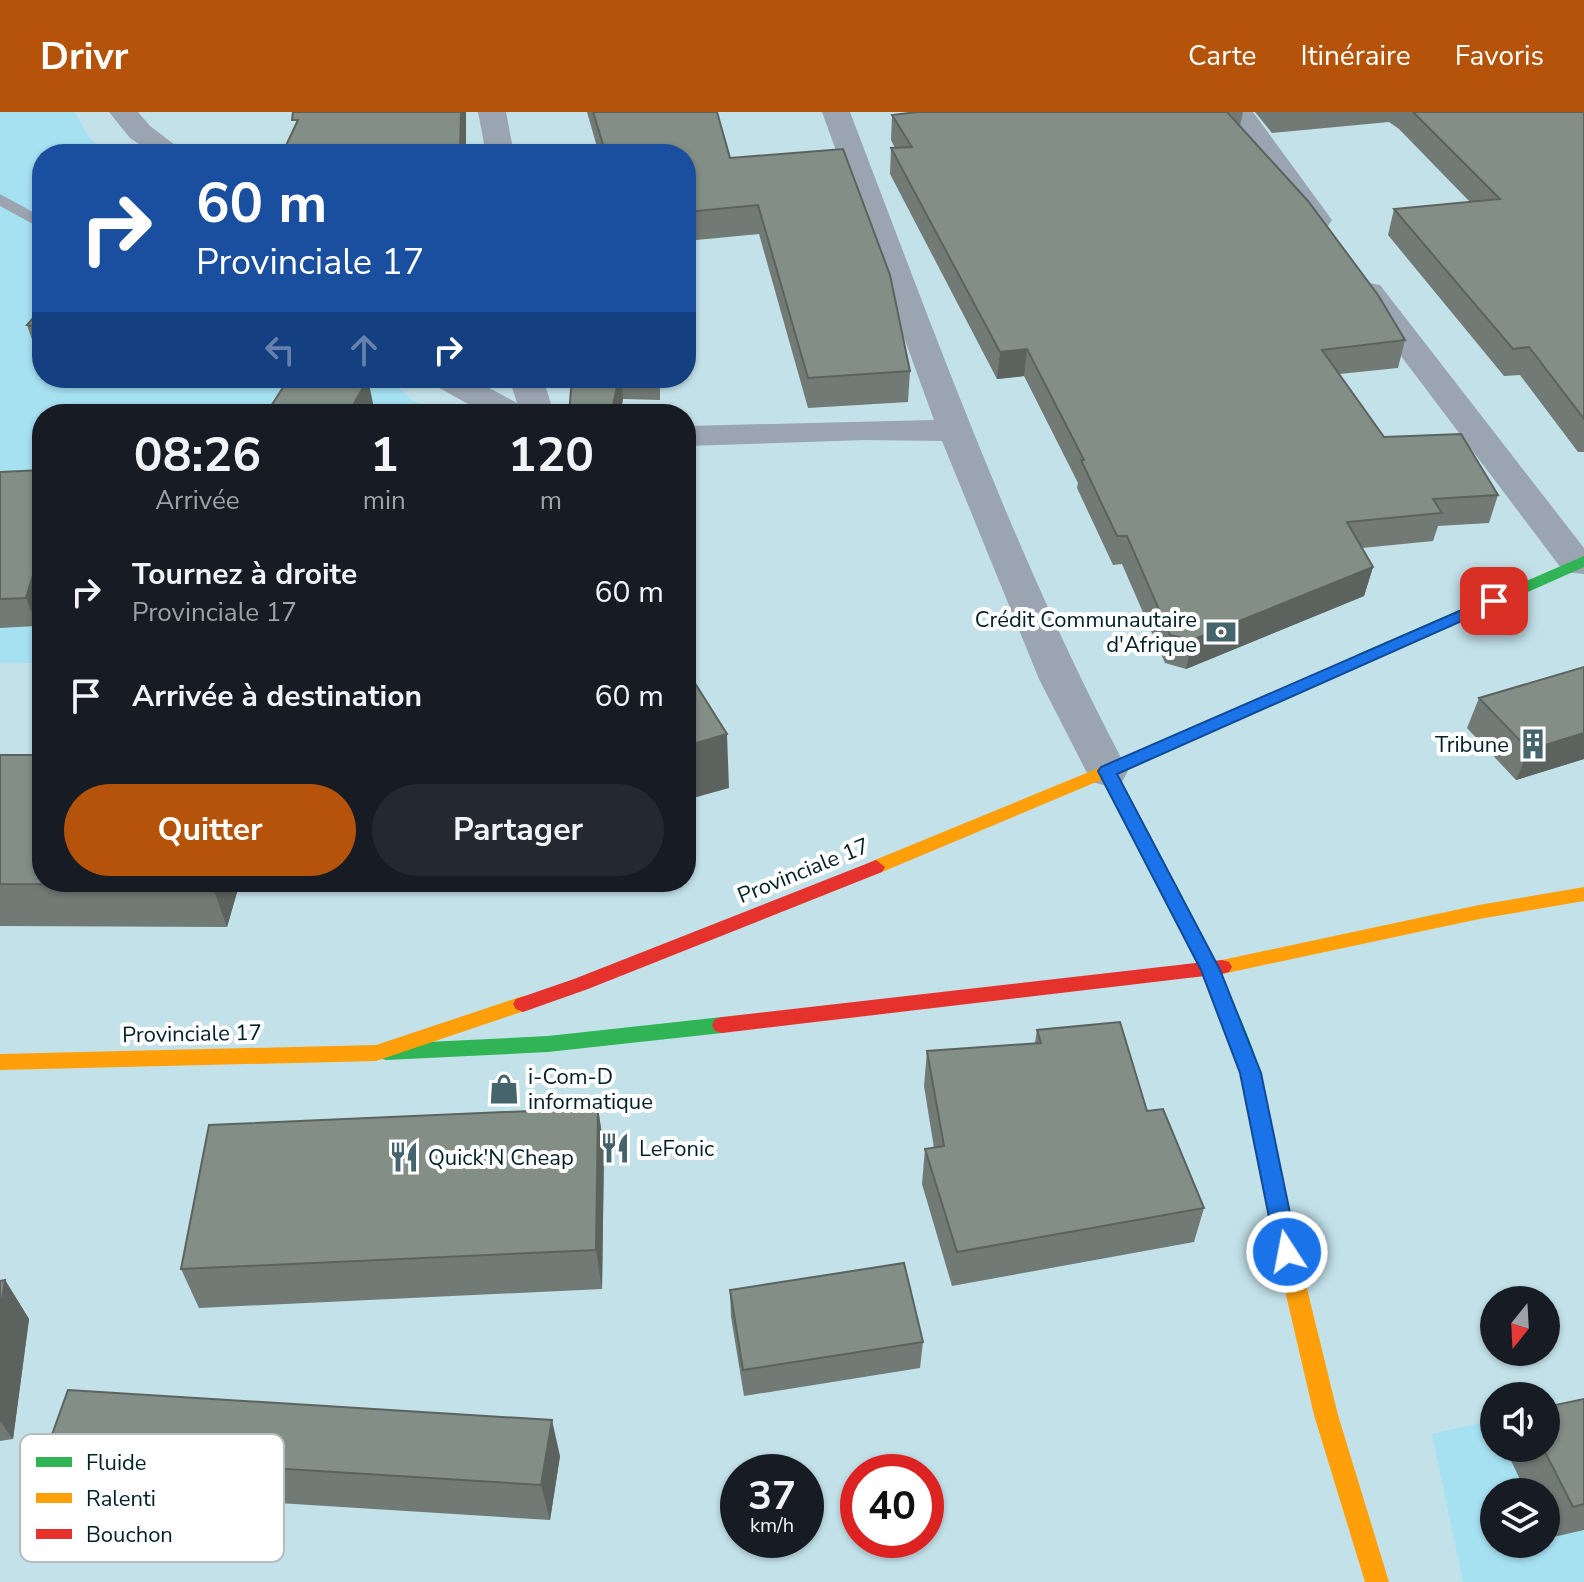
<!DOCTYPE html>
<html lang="fr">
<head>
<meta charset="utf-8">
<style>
  :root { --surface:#171b24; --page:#242831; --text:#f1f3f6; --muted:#9ea1a6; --accent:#b45309 }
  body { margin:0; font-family:"Nunito Sans",sans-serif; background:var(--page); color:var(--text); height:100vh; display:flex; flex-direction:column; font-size:30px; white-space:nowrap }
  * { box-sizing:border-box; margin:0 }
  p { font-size:26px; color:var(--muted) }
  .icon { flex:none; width:44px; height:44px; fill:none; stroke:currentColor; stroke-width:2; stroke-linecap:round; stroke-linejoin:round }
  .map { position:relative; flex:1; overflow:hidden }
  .drawer { position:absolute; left:32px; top:292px; width:664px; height:488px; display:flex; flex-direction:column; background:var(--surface); border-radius:32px; box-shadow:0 2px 6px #0004 }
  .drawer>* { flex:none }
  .top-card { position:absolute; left:32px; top:32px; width:664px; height:244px; border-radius:32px; box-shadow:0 2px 6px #0004; background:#1a4fa0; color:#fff; overflow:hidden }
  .needle { width:52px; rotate:198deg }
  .buttons { position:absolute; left:1480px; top:1174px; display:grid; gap:16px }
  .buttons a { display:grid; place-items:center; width:80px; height:80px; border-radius:50%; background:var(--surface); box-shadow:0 2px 6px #0004; font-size:40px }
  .speed { position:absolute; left:720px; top:1342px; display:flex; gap:16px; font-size:40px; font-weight:700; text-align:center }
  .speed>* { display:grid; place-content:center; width:104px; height:104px; border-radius:50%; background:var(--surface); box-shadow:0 2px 6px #0004; line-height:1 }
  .speed small { font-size:20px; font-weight:400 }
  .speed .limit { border:12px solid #d22; background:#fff; color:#111 }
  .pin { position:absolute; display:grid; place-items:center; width:68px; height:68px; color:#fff; margin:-34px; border-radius:16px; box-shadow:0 4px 12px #0006 }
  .me { position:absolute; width:88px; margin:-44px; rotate:349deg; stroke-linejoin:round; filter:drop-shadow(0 0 6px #0008) }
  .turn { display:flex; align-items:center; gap:28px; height:168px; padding:0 32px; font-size:36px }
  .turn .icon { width:104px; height:104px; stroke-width:2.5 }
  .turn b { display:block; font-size:56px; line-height:68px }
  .lanes { display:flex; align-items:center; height:76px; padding:0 32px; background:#0003; justify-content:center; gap:40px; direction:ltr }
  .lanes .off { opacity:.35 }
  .eta { display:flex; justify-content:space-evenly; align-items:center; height:136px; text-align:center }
  .eta b { font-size:48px; font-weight:700; line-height:56px }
  .action { display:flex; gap:16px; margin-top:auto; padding:16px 32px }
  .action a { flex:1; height:92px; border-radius:48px; background:var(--accent); color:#fff; font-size:32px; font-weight:700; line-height:92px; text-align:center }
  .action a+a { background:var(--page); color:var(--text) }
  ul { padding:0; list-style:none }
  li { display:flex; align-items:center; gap:24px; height:104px; padding:0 32px }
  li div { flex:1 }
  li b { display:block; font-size:30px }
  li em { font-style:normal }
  header { display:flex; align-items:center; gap:48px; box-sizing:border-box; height:112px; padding:0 40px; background:var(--accent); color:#fff }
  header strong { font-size:38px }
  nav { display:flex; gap:44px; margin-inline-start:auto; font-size:28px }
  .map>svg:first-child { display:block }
  .built { fill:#a6e1f2; fill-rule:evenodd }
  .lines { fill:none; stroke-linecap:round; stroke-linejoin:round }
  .lane { fill:#9ba5b1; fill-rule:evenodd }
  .street { fill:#9ba5b1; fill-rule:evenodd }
  .fast { fill:#30b455; fill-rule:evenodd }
  .slow { fill:#ff9f0a; fill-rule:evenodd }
  .jam { fill:#e5322d; fill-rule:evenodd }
  .wall { fill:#717a74 }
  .shaded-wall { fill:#5c635e }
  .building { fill:#838e87; stroke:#5c635e; stroke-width:2 }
  .route { fill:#1a73e8; stroke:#114b97; stroke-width:2 }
  .labels { text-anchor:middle; stroke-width:8; stroke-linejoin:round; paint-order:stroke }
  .poi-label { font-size:22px; fill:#012028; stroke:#fff; text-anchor:start }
  .street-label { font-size:22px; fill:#012028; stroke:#fff }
  .key { fill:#fff; stroke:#b3bcbe; stroke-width:2 }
  .key-label { font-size:22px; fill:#012028 }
</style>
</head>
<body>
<header>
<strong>Drivr</strong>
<nav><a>Carte</a><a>Itinéraire</a><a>Favoris</a></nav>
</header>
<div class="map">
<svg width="1584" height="1470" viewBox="0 0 1584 1470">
  <rect width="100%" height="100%" fill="#c3e1e9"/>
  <!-- built -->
  <path class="built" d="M0 0H75L89 26 108 42H42V266H388L412 288 444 302H42V545L38 551H0Z
    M1584 1287V1470H1463L1432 1322 1494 1308V1336H1546ZM1494 1380H1546V1432H1494Z"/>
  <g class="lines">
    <!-- lane -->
    <path class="lane" d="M0 82 42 105V117L0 94Z"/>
    <!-- street -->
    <path class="street" d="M109 0H138L150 14 187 42H154L130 26Z
      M478 0H506L514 42H486Z
      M822 0H850C935 222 1016 448 1128 659L1122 670 1107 674 1092 670 1086 659 1039 567 942 329 865 328 686 334V314L934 308Z
      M1225 0H1253L1332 108 1328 114 1317 117 1306 114Z
      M1369 171 1380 173 1584 436V462L1564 460 1358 187 1353 180 1358 173Z
      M429 266H471L517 291 509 266H543L554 302H486L434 273Z"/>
    <!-- fast -->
    <path class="fast" d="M1584 444V455L1370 550 1364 551 1356 546 1358 542Z
      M1107 653 1116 659C1139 704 1280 957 1263 990L1256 992 1249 990 1241 961 1200 858 1098 659Z
      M722 905 729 907 732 913 729 919 722 921 548 940 386 948 379 946 376 940 379 934 386 932 548 924Z"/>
    <!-- slow -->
    <path class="slow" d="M1364 541 1372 546 1370 550 1113 663 882 760 876 762 867 755 870 750 1101 655Z
      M1584 775V789L1479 807 1222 862 1215 860 1212 855 1215 850 1222 848 1479 793Z
      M523 884 530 887 533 892 530 897 376 949 0 958V942L376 933Z
      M1256 976 1263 978 1266 984 1298 1140 1338 1303 1389 1470H1365L1314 1303 1276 1140 1246 984 1249 978Z"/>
    <!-- jam -->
    <path class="jam" d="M876 748 885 755 882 760 588 877 523 900 516 897 513 892 516 887 574 867Z
      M1222 848 1229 850 1232 855 1229 860 1222 862 722 921 715 919 712 913 715 907 722 905Z"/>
  </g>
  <!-- wall -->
  <path class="wall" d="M587 0H717L730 46 910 259 908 290 808 296 759 122 686 129V42H599Z
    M908 0H1243L1240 14 1405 228 1398 256 1339 262 1384 325 1498 383 1489 411 1438 414 1433 429 1362 436 1373 455 1364 484 1186 557 1165 551 1122 452 1113 453 1077 376 1078 371 1024 264 997 267 890 62 891 36H895L891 28 892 3 909 1Z
    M1255 0H1584V340H1578L1520 263 1504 264 1388 123 1394 97 1470 90 1399 17 1389 10 1272 21Z
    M42 196V242H37L27 213Z
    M572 266H660V288L623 287 620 302H569Z
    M0 360 37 514 0 516Z
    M1584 555V647L1516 668 1467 616 1479 586Z
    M0 643 42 770H240L227 815 0 814Z
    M1037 918 1147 999 1204 1096 1194 1130 952 1174 922 1072 925 1037 934 1036 924 974 927 939 1035 931Z
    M598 996 604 1037 602 1177 199 1196 181 1157Z
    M5 1168 29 1207 13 1327 0 1329V1169Z
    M730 1178 923 1230 920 1256 744 1284 731 1205Z
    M1584 1287V1418L1549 1426 1546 1420V1380H1526L1505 1336H1546Z
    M45 1342 560 1344 550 1408 70 1378Z"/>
  <!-- shaded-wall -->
  <path class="shaded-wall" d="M461 0H466V42H460Z
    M1027 237 1024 264 997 267 1000 240Z
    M619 266H622L623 287 620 302H611Z
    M368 267 374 296 370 302H348Z
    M42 433V498L37 514 26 486Z
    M1373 455 1364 484 1186 557 1192 528Z
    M1584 621V647L1516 668 1529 638Z
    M727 622 729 676 686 688V634Z
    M213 770H240L227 815 212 773Z
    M598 996 604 1037 602 1177 596 1138Z
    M5 1168 29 1207 13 1327 0 1309V1200Z
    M552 1308 560 1344 550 1408 541 1373Z"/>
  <!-- building -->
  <path class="building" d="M293 0H461L460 42H282L298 8H292Z
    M593 0H717L730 46 843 37 890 163 910 259 808 266 758 93 686 100V42H606Z
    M918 0H1227L1308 89 1378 183 1405 228 1322 238 1384 325 1461 322 1498 383 1433 387 1442 401 1347 410 1373 455 1192 528 1170 523 1127 424H1117L1081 348H1084L1027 237 1000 240 891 36 912 35 892 3Z
    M1413 0H1584V307L1529 235 1513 237 1394 97 1500 87Z
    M42 196V215L27 213Z
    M289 266H361L368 267 348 302H266Z
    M572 266H619L611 302H569Z
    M42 358V433L26 486 0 487V360Z
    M1584 555V621L1529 638 1479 586Z
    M686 557 727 622 686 634Z
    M0 643H42V770H213L212 773 0 772Z
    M1120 910 1147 999 1163 997 1204 1096 957 1140 925 1037 944 1034 927 939 1041 931 1037 918Z
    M598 996 596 1138 181 1157 209 1013Z
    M904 1151 923 1230 743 1258 730 1178Z
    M5 1168 0 1200V1169Z
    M68 1278 552 1308 541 1373 45 1342Z
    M1584 1287V1392L1573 1395 1543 1336H1546V1295Z"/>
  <!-- route -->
  <path class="route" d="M1494 484 1502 489 1500 492 1117 662 1220 858 1261 961 1298 1140 1295 1147 1287 1150 1280 1147 1276 1140 1240 961 1201 858 1098 659 1101 655Z"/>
  <!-- icons -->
  <defs>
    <g id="bank-bare" transform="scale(2.4)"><path d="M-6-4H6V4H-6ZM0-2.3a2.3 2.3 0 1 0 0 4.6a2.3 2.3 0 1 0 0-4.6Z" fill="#45646c" stroke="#fff" stroke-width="2.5" paint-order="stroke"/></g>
    <g id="building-bare" transform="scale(2.4)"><path d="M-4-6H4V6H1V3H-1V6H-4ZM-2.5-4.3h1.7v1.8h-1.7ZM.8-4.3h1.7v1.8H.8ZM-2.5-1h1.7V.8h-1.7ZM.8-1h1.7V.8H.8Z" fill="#45646c" stroke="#fff" stroke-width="2.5" paint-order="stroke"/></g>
    <g id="shop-bare" transform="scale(2.4)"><path d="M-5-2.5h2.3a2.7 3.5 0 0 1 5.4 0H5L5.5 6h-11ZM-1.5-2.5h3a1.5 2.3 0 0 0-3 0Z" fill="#45646c" stroke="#fff" stroke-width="2.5" paint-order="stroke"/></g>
    <g id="restaurant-bare" transform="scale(2.4)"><path d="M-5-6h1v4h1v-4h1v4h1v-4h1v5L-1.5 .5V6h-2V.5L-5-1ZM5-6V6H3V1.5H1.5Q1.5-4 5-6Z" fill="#45646c" stroke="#fff" stroke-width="2.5" paint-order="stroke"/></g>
  </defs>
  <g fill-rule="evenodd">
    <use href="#bank-bare" x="1221" y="520"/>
    <use href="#building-bare" x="1533" y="632"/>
    <use href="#shop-bare" x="504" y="977"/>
    <use href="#restaurant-bare" x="615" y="1036"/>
    <use href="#restaurant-bare" x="404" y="1045"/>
  </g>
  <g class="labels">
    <!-- poi labels -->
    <g class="poi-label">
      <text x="1197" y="515" text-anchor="end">Crédit Communautaire<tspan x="1197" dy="25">d'Afrique</tspan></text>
      <text x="1509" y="640" text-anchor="end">Tribune</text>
      <text x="528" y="972">i-Com-D<tspan x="528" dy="25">informatique</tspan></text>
      <text x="639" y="1044">LeFonic</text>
      <text x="428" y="1053">Quick'N Cheap</text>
    </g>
    <!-- street labels -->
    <g class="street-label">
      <text transform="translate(803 758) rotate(-22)" y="8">Provinciale 17</text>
      <text transform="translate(192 921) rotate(-1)" y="8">Provinciale 17</text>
    </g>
  </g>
  <!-- legend -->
  <rect x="20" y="1322" width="264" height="128" rx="12" class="key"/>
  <rect x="36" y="1345" width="36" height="10" fill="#30b455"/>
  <rect x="36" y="1381" width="36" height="10" fill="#ff9f0a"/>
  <rect x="36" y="1417" width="36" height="10" fill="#e5322d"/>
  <g class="key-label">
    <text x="86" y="1358">Fluide</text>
    <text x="86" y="1394">Ralenti</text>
    <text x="86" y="1430">Bouchon</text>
  </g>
</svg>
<div class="buttons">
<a><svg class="needle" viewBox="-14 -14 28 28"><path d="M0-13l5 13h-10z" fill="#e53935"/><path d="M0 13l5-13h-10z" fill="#9ea1a6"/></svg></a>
<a><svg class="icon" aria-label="sound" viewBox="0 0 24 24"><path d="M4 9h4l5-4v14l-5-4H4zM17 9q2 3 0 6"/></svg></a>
<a><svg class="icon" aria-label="layers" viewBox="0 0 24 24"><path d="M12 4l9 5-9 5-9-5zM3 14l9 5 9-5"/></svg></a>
</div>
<div class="speed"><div>37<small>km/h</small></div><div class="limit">40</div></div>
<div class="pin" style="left:1494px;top:489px;background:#d93025"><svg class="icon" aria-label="arrive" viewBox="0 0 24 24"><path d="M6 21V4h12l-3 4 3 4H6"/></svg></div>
<svg class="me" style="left:1287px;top:1140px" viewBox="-20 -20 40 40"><circle r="17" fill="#1a73e8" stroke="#fff" stroke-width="3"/><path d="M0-11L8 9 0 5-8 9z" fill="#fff"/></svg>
<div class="top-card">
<div class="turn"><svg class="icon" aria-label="right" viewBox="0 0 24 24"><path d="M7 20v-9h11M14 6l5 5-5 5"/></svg><div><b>60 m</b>Provinciale 17</div></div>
<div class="lanes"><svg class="icon off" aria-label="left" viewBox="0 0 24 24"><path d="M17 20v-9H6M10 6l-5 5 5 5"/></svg><svg class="icon off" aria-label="ahead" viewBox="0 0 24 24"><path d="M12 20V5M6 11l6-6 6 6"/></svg><svg class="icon" aria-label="right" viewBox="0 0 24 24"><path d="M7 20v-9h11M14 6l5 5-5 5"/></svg></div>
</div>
<section class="drawer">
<div class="eta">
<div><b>08:26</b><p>Arrivée</p></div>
<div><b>1</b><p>min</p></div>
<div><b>120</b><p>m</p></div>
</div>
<ul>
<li><svg class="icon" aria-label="right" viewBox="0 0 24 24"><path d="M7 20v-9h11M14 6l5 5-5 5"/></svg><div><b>Tournez à droite</b><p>Provinciale 17</p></div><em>60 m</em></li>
<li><svg class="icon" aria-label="arrive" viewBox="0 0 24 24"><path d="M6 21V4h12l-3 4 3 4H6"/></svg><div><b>Arrivée à destination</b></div><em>60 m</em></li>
</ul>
<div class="action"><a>Quitter</a><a>Partager</a></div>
</section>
</div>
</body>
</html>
